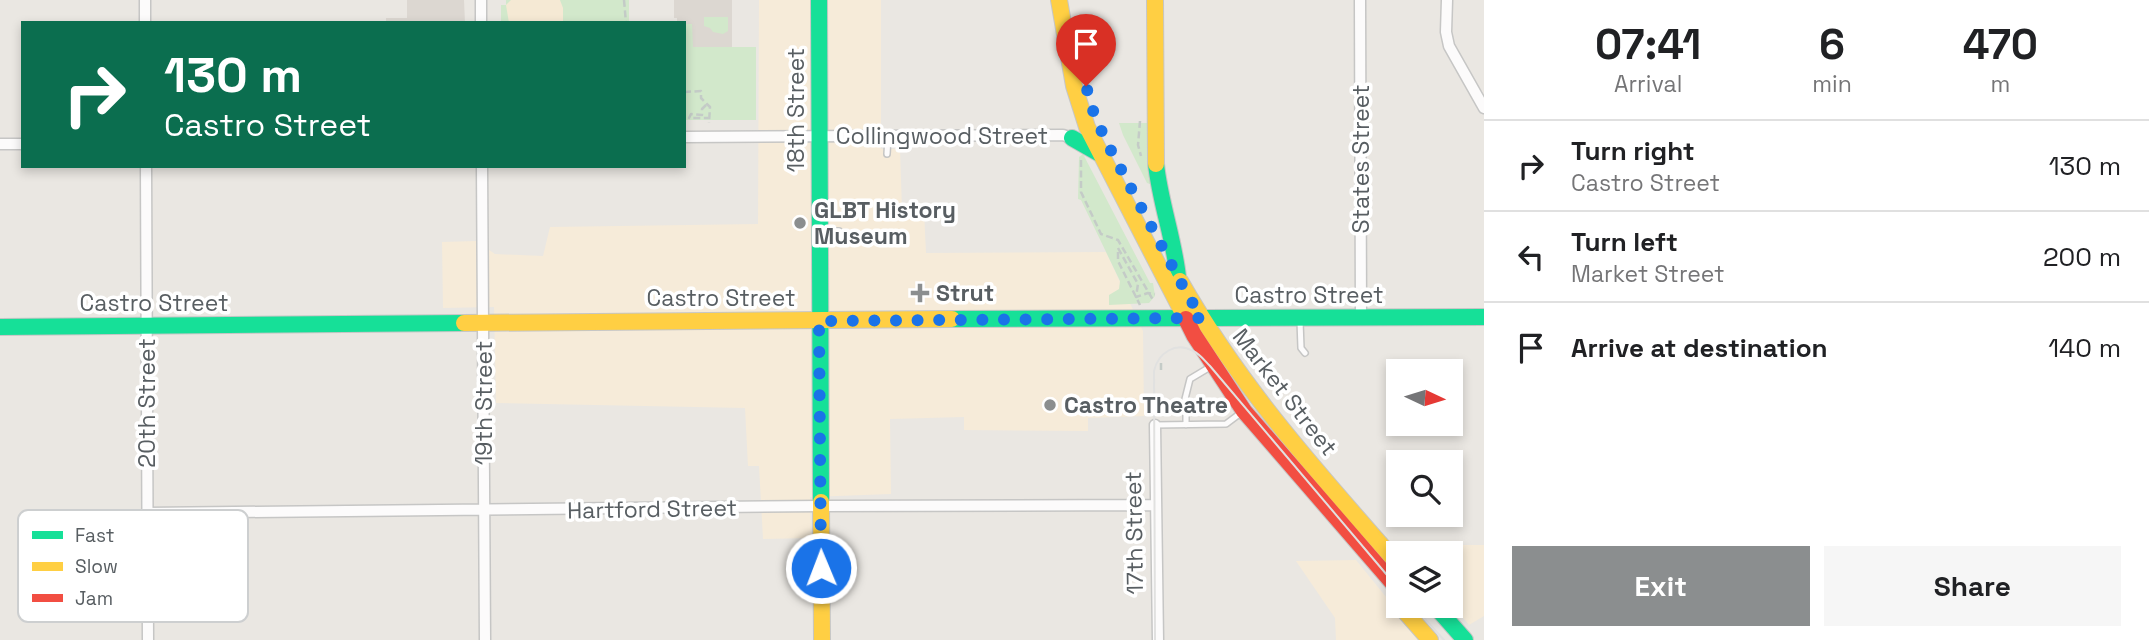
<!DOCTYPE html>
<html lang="en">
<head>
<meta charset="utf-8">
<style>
  :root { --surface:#fff; --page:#f6f6f6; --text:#202124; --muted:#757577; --line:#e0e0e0; --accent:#8b8e8f }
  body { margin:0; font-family:"Space Grotesk",sans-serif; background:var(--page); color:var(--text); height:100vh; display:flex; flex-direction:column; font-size:26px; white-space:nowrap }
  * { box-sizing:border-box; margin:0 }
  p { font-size:23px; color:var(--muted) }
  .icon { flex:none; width:38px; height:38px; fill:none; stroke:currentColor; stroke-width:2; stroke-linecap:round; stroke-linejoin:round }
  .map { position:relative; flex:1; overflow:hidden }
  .drawer { display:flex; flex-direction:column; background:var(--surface); width:665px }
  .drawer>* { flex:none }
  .top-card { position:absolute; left:21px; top:21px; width:665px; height:147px; border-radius:0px; box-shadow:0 4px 10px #0003; background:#0b6e4f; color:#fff; overflow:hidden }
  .needle { width:46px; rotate:94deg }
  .tools { position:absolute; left:1386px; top:359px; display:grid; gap:14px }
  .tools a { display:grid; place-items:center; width:77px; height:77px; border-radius:0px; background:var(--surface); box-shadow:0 4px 10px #0003; font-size:35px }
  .pin { position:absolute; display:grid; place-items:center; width:60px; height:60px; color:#fff; margin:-72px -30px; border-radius:50% 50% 50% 0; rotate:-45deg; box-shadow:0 0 7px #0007 }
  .pin .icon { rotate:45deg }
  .me { position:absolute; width:77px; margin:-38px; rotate:359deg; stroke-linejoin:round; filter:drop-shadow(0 0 5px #0008) }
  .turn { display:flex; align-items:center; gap:24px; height:147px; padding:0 28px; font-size:32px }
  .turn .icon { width:91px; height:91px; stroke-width:2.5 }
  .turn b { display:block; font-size:49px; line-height:60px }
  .eta { display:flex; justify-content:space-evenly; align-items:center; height:119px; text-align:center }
  .eta b { font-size:42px; font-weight:800; line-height:49px }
  .button { display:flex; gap:14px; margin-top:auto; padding:14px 28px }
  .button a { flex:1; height:80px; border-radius:0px; background:var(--accent); color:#fff; font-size:28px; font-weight:800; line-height:80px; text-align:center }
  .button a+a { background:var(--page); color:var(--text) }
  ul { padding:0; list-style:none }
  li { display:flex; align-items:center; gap:21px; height:91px; padding:0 28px; border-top:2px solid var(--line) }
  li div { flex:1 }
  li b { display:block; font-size:26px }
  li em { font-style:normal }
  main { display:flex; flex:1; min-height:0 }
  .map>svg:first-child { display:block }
  .commercial { fill:#f6ebd9 }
  .education { fill:#dcd7d1 }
  .green { fill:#d2e8cb }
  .sand { fill:#f5e9d4 }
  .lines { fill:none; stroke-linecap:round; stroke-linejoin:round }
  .lane-casing { stroke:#c6c6c5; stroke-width:8 }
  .street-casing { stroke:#c6c6c5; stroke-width:13 }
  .fast-casing { stroke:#c6c6c5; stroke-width:18 }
  .slow-casing { stroke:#c6c6c5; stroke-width:18 }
  .jam-casing { stroke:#c6c6c5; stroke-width:18 }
  .path { stroke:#c4cbc7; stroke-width:2.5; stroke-dasharray:7 3.5; stroke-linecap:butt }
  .lane { stroke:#fcfbfb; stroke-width:5 }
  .street { stroke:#fcfbfb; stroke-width:10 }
  .fast { stroke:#16e098; stroke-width:16 }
  .slow { stroke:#ffcf43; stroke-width:16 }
  .jam { stroke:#f24e42; stroke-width:16 }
  .tram { stroke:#e1e1e0; stroke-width:2 }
  .route { stroke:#1a73e8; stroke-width:12; stroke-dasharray:0 21.6 }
  .poi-dot { fill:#8b8e8f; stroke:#fff; stroke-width:2.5 }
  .labels { text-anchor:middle; stroke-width:7; stroke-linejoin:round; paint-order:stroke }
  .street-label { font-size:23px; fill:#585e62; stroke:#fff }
  .poi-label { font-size:23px; font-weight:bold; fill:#585e62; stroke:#fff; text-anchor:start }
  .key { fill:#fff; stroke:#cdcfd0; stroke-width:2 }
  .key-label { font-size:19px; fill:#585e62 }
</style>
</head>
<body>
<main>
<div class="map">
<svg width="1484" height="640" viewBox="0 0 1484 640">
  <rect width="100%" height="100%" fill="#eae7e2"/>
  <!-- commercial -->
  <path class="commercial" d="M759 0H881V149H900L902 210 924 211 926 253 1106 252 1143 331 1144 416 1088 418V431L964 430V417L890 419 891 494 810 497 811 538 763 539 759 466H748L745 408 496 403 494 307 443 308 442 242 476 241 495 254 543 256 550 227 758 224Z
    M1403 545H1484V616L1469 625 1451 603V553H1409Z
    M1356 560 1421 640H1336L1335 618 1296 561Z"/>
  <!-- education -->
  <path class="education" d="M407 0H464L465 23H386V18H407Z
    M674 0H732V47L684 48V23H677V18H674Z"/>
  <!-- green -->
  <path class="green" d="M506 0H629V23H501V5H506Z
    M704 17H728V31L723 34 713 32 710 28 704 26Z
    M684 24H692L693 47H756V120H684Z
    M1119 123H1147L1151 127 1150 184 1147 183 1123 135Z
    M1083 154 1150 283H1153L1155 296 1149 303 1109 305V295L1119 289 1120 281 1081 200 1078 199 1079 157Z"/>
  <!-- sand -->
  <path class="sand" d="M511 0H560L563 8V23H509L506 5Z"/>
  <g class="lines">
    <!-- lane casing -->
    <g class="lane-casing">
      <path id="lane" d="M887 154 888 137
        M822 231H839
        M1300 321 1301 348 1305 353
        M1185 399 1190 379 1210 367
        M1186 414V425
        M1155 425 1226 424 1242 412"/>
    </g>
    <!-- street casing -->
    <g class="street-casing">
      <path id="street" d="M145 0V23
        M481 0V23
        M1360 0 1361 317
        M1447 0 1446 32 1449 46 1484 108
        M684 137 1063 135 1072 138
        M0 144H23
        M146 166 148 640
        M482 166 485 640
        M1155 425 1158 640
        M147 513 821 506 1156 505"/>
    </g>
    <!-- fast casing -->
    <g class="fast-casing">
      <path id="fast" d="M819 0 821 502
        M1072 138 1100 154
        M1156 164C1160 202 1174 239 1178 277
        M952 319 1484 317
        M0 327 464 323
        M1435 606 1465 640"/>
    </g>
    <!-- slow casing -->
    <g class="slow-casing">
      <path id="slow" d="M1059 0 1074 86 1087 127 1186 319
        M1155 0 1156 164
        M1180 281C1241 388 1317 472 1398 564
        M464 323 952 319
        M821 502 822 640
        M1400 606 1430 640"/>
    </g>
    <!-- jam casing -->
    <g class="jam-casing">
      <path id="jam" d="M1186 319 1194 335 1244 411 1398 589"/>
    </g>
    <!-- path -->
    <path class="path" d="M624 0 626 23
      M684 92 701 91V98L710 107 709 123
      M706 105 702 109V115L691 114 689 118H708
      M1140 121 1138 145 1141 156
      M1081 160V192L1101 234 1118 240 1153 300
      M1118 248 1138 284 1136 297 1148 293 1155 294
      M1118 252V261L1140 305
      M1161 370V363
      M1160 412V402"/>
    <!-- lane -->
    <use href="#lane" class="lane"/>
    <!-- street -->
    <use href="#street" class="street"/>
    <!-- fast -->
    <use href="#fast" class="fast"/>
    <!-- slow -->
    <use href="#slow" class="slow"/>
    <!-- jam -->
    <use href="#jam" class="jam"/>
    <!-- tram -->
    <path class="tram" d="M1413 606 1444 640
      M1155 640 1154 371C1158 353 1176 341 1193 351 1200 354 1205 361 1210 366L1398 588"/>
  </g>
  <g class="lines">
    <!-- route -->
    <path class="route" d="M821 568 819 321 1202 318 1187 294 1106 141 1094 114 1086 86"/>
  </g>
  <!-- markers -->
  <g class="poi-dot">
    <circle cx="800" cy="223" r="7"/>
    <path d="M916.5 282.5h7v7h7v7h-7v7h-7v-7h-7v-7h7z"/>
    <circle cx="1050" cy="405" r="7"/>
  </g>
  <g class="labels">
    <!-- street labels -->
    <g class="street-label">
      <text transform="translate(796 110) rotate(-90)" y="8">18th Street</text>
      <text x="942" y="144">Collingwood Street</text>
      <text transform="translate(1361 159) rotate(-90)" y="8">States Street</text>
      <text x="1309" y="303">Castro Street</text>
      <text x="721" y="306">Castro Street</text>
      <text x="154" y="311">Castro Street</text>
      <text transform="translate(1285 392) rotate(52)" y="8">Market Street</text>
      <text transform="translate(147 403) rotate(-90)" y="8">20th Street</text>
      <text transform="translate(484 403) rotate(-90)" y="8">19th Street</text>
      <text transform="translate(652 509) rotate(-1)" y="8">Hartford Street</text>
      <text transform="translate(1134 533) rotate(-91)" y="8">17th Street</text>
    </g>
    <!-- poi labels -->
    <g class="poi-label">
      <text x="814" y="218">GLBT History<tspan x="814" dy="26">Museum</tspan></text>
      <text x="936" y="301">Strut</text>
      <text x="1064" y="413">Castro Theatre</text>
    </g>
  </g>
  <!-- legend -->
  <rect x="18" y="510" width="230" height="112" rx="10" class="key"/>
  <rect x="32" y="531" width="31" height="8" fill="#16e098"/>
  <rect x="32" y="562" width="31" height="9" fill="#ffcf43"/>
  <rect x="32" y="594" width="31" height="8" fill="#f24e42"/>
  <g class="key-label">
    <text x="75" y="542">Fast</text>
    <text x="75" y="573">Slow</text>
    <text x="75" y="605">Jam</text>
  </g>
</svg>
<div class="tools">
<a><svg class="needle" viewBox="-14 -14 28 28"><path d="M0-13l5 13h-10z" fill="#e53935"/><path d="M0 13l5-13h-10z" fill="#757577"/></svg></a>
<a><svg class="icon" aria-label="search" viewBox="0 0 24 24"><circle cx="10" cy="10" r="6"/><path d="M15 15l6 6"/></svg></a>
<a><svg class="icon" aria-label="layers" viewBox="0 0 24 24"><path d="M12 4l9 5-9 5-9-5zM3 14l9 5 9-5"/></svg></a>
</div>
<div class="pin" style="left:1086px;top:86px;background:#d93025"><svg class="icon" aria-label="arrive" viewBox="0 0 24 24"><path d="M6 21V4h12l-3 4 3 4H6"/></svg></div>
<svg class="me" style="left:821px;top:568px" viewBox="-20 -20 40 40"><circle r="17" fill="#1a73e8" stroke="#fff" stroke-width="3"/><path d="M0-11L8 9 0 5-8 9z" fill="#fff"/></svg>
<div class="top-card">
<div class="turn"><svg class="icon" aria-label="right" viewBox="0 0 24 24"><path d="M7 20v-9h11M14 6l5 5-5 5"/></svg><div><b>130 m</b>Castro Street</div></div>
</div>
</div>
<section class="drawer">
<div class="eta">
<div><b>07:41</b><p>Arrival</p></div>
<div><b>6</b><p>min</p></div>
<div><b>470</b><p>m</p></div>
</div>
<ul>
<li><svg class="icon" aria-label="right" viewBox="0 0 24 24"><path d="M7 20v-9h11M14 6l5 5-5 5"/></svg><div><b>Turn right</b><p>Castro Street</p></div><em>130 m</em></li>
<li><svg class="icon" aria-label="left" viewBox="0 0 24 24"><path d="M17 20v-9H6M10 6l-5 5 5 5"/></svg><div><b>Turn left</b><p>Market Street</p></div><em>200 m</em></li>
<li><svg class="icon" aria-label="arrive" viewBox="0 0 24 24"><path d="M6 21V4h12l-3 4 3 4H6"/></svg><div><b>Arrive at destination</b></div><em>140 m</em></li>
</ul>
<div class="button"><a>Exit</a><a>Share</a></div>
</section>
</main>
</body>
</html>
